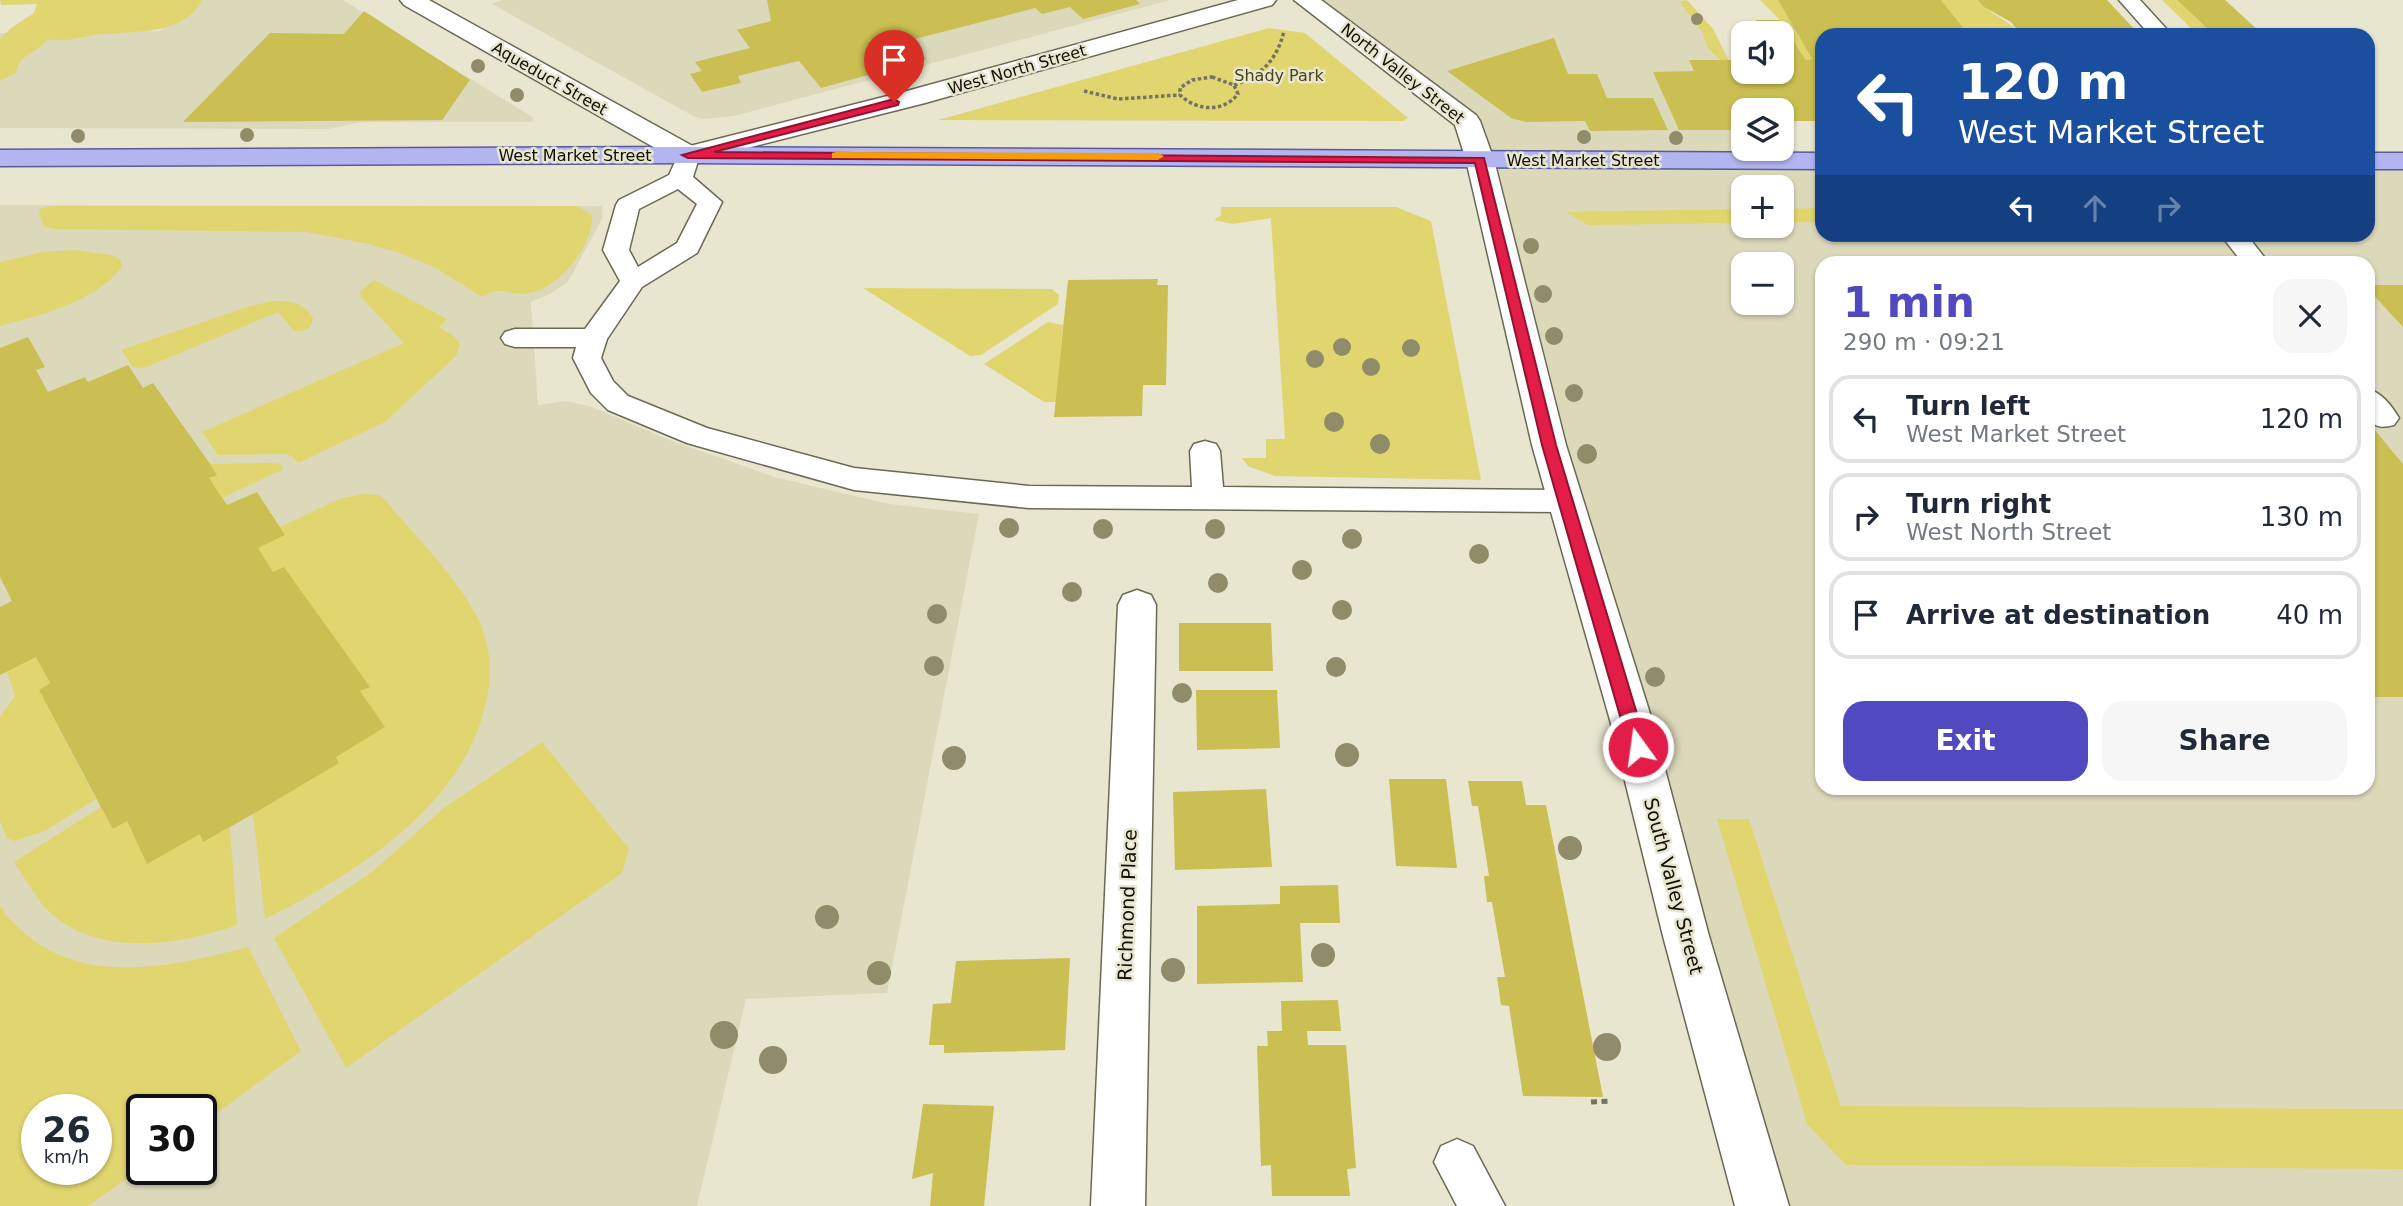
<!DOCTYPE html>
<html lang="en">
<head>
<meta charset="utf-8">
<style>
  :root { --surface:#fff; --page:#f6f6f7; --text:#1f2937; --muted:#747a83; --line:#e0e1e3; --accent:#5149c0 }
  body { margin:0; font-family:"DejaVu Sans",sans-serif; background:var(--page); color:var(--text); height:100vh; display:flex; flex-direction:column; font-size:26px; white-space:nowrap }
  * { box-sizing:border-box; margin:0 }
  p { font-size:23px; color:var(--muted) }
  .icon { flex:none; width:38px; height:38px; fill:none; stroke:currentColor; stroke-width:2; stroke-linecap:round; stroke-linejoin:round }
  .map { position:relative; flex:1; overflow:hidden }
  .sheet { position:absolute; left:1815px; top:256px; width:560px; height:539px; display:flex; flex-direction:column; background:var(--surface); border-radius:21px; box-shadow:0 2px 5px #0004 }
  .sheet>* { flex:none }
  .guide { position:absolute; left:1815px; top:28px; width:560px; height:214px; border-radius:21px; box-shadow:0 2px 5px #0004; background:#1a4fa0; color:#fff; overflow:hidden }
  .fabs { position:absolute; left:1731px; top:21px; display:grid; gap:14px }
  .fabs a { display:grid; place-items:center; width:63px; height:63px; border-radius:14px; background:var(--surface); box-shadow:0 2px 5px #0004; font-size:35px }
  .speed { position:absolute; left:21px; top:1094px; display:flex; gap:14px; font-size:35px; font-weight:700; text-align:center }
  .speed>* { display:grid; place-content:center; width:91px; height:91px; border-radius:50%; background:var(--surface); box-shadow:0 2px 5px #0004; line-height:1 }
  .speed small { font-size:18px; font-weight:400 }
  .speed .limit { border:4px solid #111; border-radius:10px; background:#fff; color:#111 }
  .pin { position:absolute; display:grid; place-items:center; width:60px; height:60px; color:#fff; margin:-72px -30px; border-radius:50% 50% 50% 0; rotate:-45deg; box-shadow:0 0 7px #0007 }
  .pin .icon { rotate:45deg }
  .me { position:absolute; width:77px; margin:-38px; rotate:346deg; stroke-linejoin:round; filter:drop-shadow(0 0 5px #0008) }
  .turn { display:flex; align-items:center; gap:24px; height:147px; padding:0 28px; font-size:32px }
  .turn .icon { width:91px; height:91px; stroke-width:2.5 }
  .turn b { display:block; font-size:49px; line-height:60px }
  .lanes { display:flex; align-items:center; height:66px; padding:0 28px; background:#0003; justify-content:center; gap:35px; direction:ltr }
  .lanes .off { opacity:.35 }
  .round { display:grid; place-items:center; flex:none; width:74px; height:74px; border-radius:21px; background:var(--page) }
  .summary { display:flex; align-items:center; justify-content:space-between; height:119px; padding:0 28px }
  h1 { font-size:42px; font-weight:700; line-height:52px; color:var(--accent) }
  .primary-button { display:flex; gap:14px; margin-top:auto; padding:14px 28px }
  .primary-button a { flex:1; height:80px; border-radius:21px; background:var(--accent); color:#fff; font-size:28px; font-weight:700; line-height:80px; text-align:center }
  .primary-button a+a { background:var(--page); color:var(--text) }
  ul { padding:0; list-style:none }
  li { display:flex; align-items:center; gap:21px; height:88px; margin:0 14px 10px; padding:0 14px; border:4px solid var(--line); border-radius:21px }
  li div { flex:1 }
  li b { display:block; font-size:26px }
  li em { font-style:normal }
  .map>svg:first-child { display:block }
  .built { fill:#dcd9bb; fill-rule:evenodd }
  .green { fill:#e1d570; fill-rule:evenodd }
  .building { fill:#cbbe52 }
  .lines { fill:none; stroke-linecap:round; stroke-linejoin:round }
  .service-casing { stroke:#6b6955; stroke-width:3 }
  .minor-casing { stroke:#6b6955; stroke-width:3 }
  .tertiary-casing { stroke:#6b6955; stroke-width:3 }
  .primary-casing { stroke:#595b99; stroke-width:3 }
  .path-far1 { stroke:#747364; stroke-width:3.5; stroke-dasharray:3.5 2.5; stroke-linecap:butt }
  .path { stroke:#747364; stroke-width:5; stroke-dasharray:6 4.5; stroke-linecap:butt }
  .service { fill:#fff; fill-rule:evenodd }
  .minor { fill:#fff; fill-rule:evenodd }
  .tertiary { fill:#fff; fill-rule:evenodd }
  .primary { fill:#b3b5f1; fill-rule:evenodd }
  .tree { fill:#908c69 }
  .route { fill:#e11d48; stroke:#92132f; stroke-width:2 }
  .slow { fill:#f59e0b }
  .labels { text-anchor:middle; stroke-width:5; stroke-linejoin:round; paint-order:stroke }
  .far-street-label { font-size:16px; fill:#0f0e07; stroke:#e8e6cf }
  .far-park-label { font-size:16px; fill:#484215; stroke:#e8e6cf }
  .street-label { font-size:19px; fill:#0f0e07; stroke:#e8e6cf }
</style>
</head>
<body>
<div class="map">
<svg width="2403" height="1206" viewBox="0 0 2403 1206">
  <rect width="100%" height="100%" fill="#e8e6cf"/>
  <!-- built -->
  <path class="built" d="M191 0H343L534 118 532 122H362L328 129 0 128V33L160 31Z
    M502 0H1170L734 116 702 119 693 116 492 4Z
    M1306 0H1686L1713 29 1755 110H1743V149H1776L1784 161H1822V234H2368V161H2403V1206H1762L1469 125ZM1743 187H1782V226H1743ZM1822 262H2368V788H1822ZM1743 264H1782V303H1743Z
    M0 205 602 206V219L568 282 550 294 531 302 538 405 566 401 592 407 672 441 778 478 889 504 979 514 887 993 746 999 697 1206H0ZM37 1110H96V1169H37ZM142 1110H201V1169H142Z"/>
  <!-- green -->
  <path class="green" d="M0 0H202C183 36 136 31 101 34 82 36 67 43 47 39 38 54 18 53 16 73L0 81V39L11 28 34 13 37 4 1 5Z
    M1687 0 1713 29 1728 60H1720L1708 48 1702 32 1680 2Z
    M1760 0H1778L1812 59 1806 60 1780 20Z
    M1941 0H1978C1990 15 2009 20 2021 35H1969Z
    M2162 0H2177L2214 35H2198Z
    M1269 28 1305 33 1408 118 1403 121 938 120Z
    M52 206H577L592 215C594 245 559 288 530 293 517 296 507 290 497 291 493 291 486 295 482 297L434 267 400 253 364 243 306 232 54 229 45 227 39 214 41 208Z
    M1221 207H1396L1431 221 1481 480 1275 476 1248 466 1242 458H1266V439H1285L1271 218 1233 224 1214 220 1221 215Z
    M1822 208V222L1782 223V209Z
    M1743 209V223L1588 225 1566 212Z
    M75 250 111 255 121 260 122 267C96 301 40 316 0 326V262L42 252Z
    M374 280 447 319 439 327 455 337 460 345 456 356 385 422 298 463 292 456 284 454 218 455 202 432 404 343 362 298 359 292Z
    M863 288 1052 289 1059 295 1058 304 981 355 970 356Z
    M273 301C290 301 304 302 313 318 311 329 305 332 294 331L278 312 144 368 133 367 121 350 250 306Z
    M1048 322 1063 325 1056 402H1044L984 364Z
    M270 463 280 464 284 469 222 498 209 478 217 475 210 464Z
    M363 494 379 495 386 501C415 536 462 582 480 623 492 650 492 679 485 707 461 808 352 876 265 919L253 814 339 763 336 757 360 691 369 687 273 572 258 548 284 535 280 527 339 499Z
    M36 657 50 683 39 690 96 799 45 831 14 841 7 838 0 821V717L15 696 7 671Z
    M542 742 629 849 622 873 346 1068 274 938 372 872 445 807Z
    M101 807 113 829 127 821 147 863 200 834 203 842 230 827 237 925C175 947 88 959 41 903 31 890 23 875 14 862Z
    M1717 819H1749L1841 1106 2403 1109V1169L1846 1165 1807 1124Z
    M0 905C4 915 13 922 21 930 83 988 175 966 248 947L301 1051 201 1125V1110H142V1168L88 1206H0ZM37 1110H96V1169H37Z"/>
  <!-- building -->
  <path class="building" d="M767 0H1136L1140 4 1083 19 1070 7 1042 14 1035 8 911 40 926 59 821 88 799 61 738 76 741 83 702 92 690 74 702 71 695 62 750 48 737 30 771 21Z
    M1778 0H1941L1969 35H1822V121H1782V110H1743V130H1679L1653 72 1694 71 1689 60H1743V72H1782V33H1764L1756 20H1780L1806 60 1812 59Z
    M1978 0H2107L2139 34 2021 35 2011 22 1984 7Z
    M2177 0H2225L2259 31H2210Z
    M364 11 470 80 442 120 183 122 270 33 344 34Z
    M1554 38 1568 74H1597L1607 98H1653L1668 130 1590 131 1585 121 1526 122 1511 118 1447 71Z
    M2014 258H2161L2165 262H2017Z
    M1158 279 1157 285H1168L1166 385H1143L1142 416 1054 417 1068 280Z
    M2368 285H2403V327L2368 289Z
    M28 337 45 367 36 370 48 392 85 377 88 382 128 365 143 388 153 383 210 464 217 475 209 478 227 505 257 492 285 535 258 548 273 572 284 567 370 687 360 691 385 727 336 757 339 763 253 814 203 842 200 834 147 864 127 821 113 829 101 807 39 690 50 683 36 657 0 675V607L12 601 0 577V348Z
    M2368 422 2403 464V697H2368Z
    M1179 623H1271L1273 671H1179Z
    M1196 690H1277L1280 748 1197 750Z
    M1389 779H1446L1457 868 1396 866Z
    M1468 781H1522L1526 805H1546L1603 1097 1523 1096 1509 1006 1501 1005 1497 977H1505L1492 902H1487L1484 876H1489L1478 806H1472Z
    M1266 789 1272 867 1175 870 1173 792Z
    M1338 885 1340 923H1300L1303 982 1197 984V906L1280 904V886Z
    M1070 958 1065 1050 944 1053V1045H929L933 1004 951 1003 956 961Z
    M1338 1000 1341 1031H1307L1308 1045H1346L1356 1168 1347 1169 1350 1196H1272L1271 1165 1261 1166 1257 1046H1268L1267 1031H1282L1281 1001Z
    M923 1104 994 1106 984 1206H930L933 1173 912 1179Z"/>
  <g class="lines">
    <!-- service casing -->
    <g class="service-casing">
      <path id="service" d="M2119 0H2140L2172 35H2150Z
        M687 151 695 153 699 158 693 177 722 202 697 253 642 287 607 339 601 358 613 381 628 396 707 428 854 468 1029 486 1192 487 1190 451 1194 444 1205 441 1216 444 1220 451 1223 487 1566 490 1577 493 1582 501 1577 509 1566 512 1029 508 854 490 687 443 608 410 591 393 573 358 576 347H515L505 344 501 338 505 332 515 329H585L620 281 603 250 616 205 619 200 669 175 679 153ZM678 189 697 204 677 243 638 267 629 250 639 209Z
        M2220 234H2246L2268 262H2242Z
        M2368 389C2382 393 2391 405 2399 418L2394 425C2382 428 2376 428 2368 418Z
        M1457 1139 1473 1146 1505 1206H1457L1434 1162 1441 1146Z"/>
    </g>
    <!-- minor casing -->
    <g class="minor-casing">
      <path id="minor" d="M400 0H429L698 149 702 155 698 161 688 163 678 161 404 5Z
        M1294 0H1321L1476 115 1480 121 1494 160 1566 445 1652 720 1709 936 1789 1206H1735L1663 936 1610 720 1532 445 1466 160 1455 125Z
        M1137 590 1151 595 1156 605 1145 1206H1091L1118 605 1123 595Z"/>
    </g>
    <!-- tertiary casing -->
    <g class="tertiary-casing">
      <path id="tertiary" d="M1238 0H1276L1272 5 925 103 688 163 678 161 674 155 678 149 907 91Z"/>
    </g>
    <!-- primary casing -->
    <g class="primary-casing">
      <path id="primary" d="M688 147 1822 153V169L688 163 0 166V150Z
        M2368 153H2403V169H2368Z"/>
    </g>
    <!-- path-far1 -->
    <path class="path-far1" d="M1212 77 1234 85 1238 94C1223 113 1197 111 1180 95V88L1192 80Z
      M1234 85C1262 75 1277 60 1284 31
      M1084 91 1118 99 1180 95"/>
    <!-- path -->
    <path class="path" d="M1591 1102 1611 1101"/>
    <!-- service -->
    <use href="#service" class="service"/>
    <!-- minor -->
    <use href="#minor" class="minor"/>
    <!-- tertiary -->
    <use href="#tertiary" class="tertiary"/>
    <!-- primary -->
    <use href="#primary" class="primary"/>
  </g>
  <!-- trees -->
  <g class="tree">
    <circle cx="1697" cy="19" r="6"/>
    <circle cx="478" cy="66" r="7"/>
    <circle cx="517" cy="95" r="7"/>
    <circle cx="247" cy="135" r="7"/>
    <circle cx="78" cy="136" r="7"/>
    <circle cx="1584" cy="137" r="7"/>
    <circle cx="1676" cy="138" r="7"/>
    <circle cx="1531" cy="246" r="8"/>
    <circle cx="1543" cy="294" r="9"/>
    <circle cx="1554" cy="336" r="9"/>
    <circle cx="1342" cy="347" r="9"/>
    <circle cx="1411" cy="348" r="9"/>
    <circle cx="1315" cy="359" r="9"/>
    <circle cx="1371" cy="367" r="9"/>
    <circle cx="1574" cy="393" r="9"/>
    <circle cx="1334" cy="422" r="10"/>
    <circle cx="1380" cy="444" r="10"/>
    <circle cx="1587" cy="454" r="10"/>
    <circle cx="1009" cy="528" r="10"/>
    <circle cx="1103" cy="529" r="10"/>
    <circle cx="1215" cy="529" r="10"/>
    <circle cx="1352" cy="539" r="10"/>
    <circle cx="1479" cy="554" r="10"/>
    <circle cx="1302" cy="570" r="10"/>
    <circle cx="1218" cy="583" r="10"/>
    <circle cx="1072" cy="592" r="10"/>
    <circle cx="1342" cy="610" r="10"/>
    <circle cx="937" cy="614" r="10"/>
    <circle cx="934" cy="666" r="10"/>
    <circle cx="1336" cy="667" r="10"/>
    <circle cx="1655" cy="677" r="10"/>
    <circle cx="1182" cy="693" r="10"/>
    <circle cx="1347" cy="755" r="12"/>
    <circle cx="954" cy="758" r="12"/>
    <circle cx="1570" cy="848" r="12"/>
    <circle cx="827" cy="917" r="12"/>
    <circle cx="1323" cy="955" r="12"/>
    <circle cx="1173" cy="970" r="12"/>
    <circle cx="879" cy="973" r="12"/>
    <circle cx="724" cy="1035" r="14"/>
    <circle cx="1607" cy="1047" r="14"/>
    <circle cx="773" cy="1060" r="14"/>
  </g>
  <!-- route -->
  <path class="route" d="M894 99 899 102 898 105 714 152 1484 158 1556 445 1647 747 1644 752 1638 754 1632 752 1629 747 1542 445 1475 163 688 158 682 155Z"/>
  <!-- slow -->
  <path class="slow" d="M836 152 1158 153 1164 156 1158 160 832 158V153Z"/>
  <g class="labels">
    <!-- far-street labels -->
    <g class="far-street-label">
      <text transform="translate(1017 69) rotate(-16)" y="6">West North Street</text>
      <text transform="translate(1403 73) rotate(38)" y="6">North Valley Street</text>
      <text transform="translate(550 78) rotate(30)" y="6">Aqueduct Street</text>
      <text x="575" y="161">West Market Street</text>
      <text x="1583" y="166">West Market Street</text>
    </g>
    <!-- far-park labels -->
    <g class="far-park-label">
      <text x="1279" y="81">Shady Park</text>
    </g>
    <!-- street labels -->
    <g class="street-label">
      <text transform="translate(1674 886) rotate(75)" y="7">South Valley Street</text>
      <text transform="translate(1127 905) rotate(-88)" y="7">Richmond Place</text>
    </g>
  </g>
</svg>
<div class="fabs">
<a><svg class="icon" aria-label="sound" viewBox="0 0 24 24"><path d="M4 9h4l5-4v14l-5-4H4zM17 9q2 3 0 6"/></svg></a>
<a><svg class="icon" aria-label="layers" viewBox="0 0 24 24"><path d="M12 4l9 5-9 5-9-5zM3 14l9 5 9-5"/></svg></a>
<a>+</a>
<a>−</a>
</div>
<div class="speed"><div>26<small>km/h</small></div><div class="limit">30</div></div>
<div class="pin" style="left:894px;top:102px;background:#d93025"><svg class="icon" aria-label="arrive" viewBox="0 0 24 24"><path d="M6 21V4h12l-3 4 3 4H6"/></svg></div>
<svg class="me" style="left:1638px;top:747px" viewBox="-20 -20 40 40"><circle r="17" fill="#e11d48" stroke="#fff" stroke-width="3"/><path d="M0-11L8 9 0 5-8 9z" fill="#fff"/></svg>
<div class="guide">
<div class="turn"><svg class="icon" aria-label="left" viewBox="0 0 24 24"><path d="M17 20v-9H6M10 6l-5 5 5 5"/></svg><div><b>120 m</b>West Market Street</div></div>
<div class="lanes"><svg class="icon" aria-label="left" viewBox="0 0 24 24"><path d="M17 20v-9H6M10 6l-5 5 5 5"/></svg><svg class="icon off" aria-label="ahead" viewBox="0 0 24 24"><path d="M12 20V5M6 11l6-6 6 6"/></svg><svg class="icon off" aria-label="right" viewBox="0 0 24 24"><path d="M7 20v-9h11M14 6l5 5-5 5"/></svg></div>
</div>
<section class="sheet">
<div class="summary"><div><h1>1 min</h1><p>290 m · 09:21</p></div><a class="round"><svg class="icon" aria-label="close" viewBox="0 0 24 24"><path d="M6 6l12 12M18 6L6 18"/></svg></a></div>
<ul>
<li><svg class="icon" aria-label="left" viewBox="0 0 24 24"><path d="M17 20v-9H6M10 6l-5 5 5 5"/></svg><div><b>Turn left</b><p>West Market Street</p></div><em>120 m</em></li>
<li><svg class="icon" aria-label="right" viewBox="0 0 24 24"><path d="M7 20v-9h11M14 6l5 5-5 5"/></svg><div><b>Turn right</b><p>West North Street</p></div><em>130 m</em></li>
<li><svg class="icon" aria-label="arrive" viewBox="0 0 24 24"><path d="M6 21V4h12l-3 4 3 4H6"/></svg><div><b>Arrive at destination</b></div><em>40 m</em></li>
</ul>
<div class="primary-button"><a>Exit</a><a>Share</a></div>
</section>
</div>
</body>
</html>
